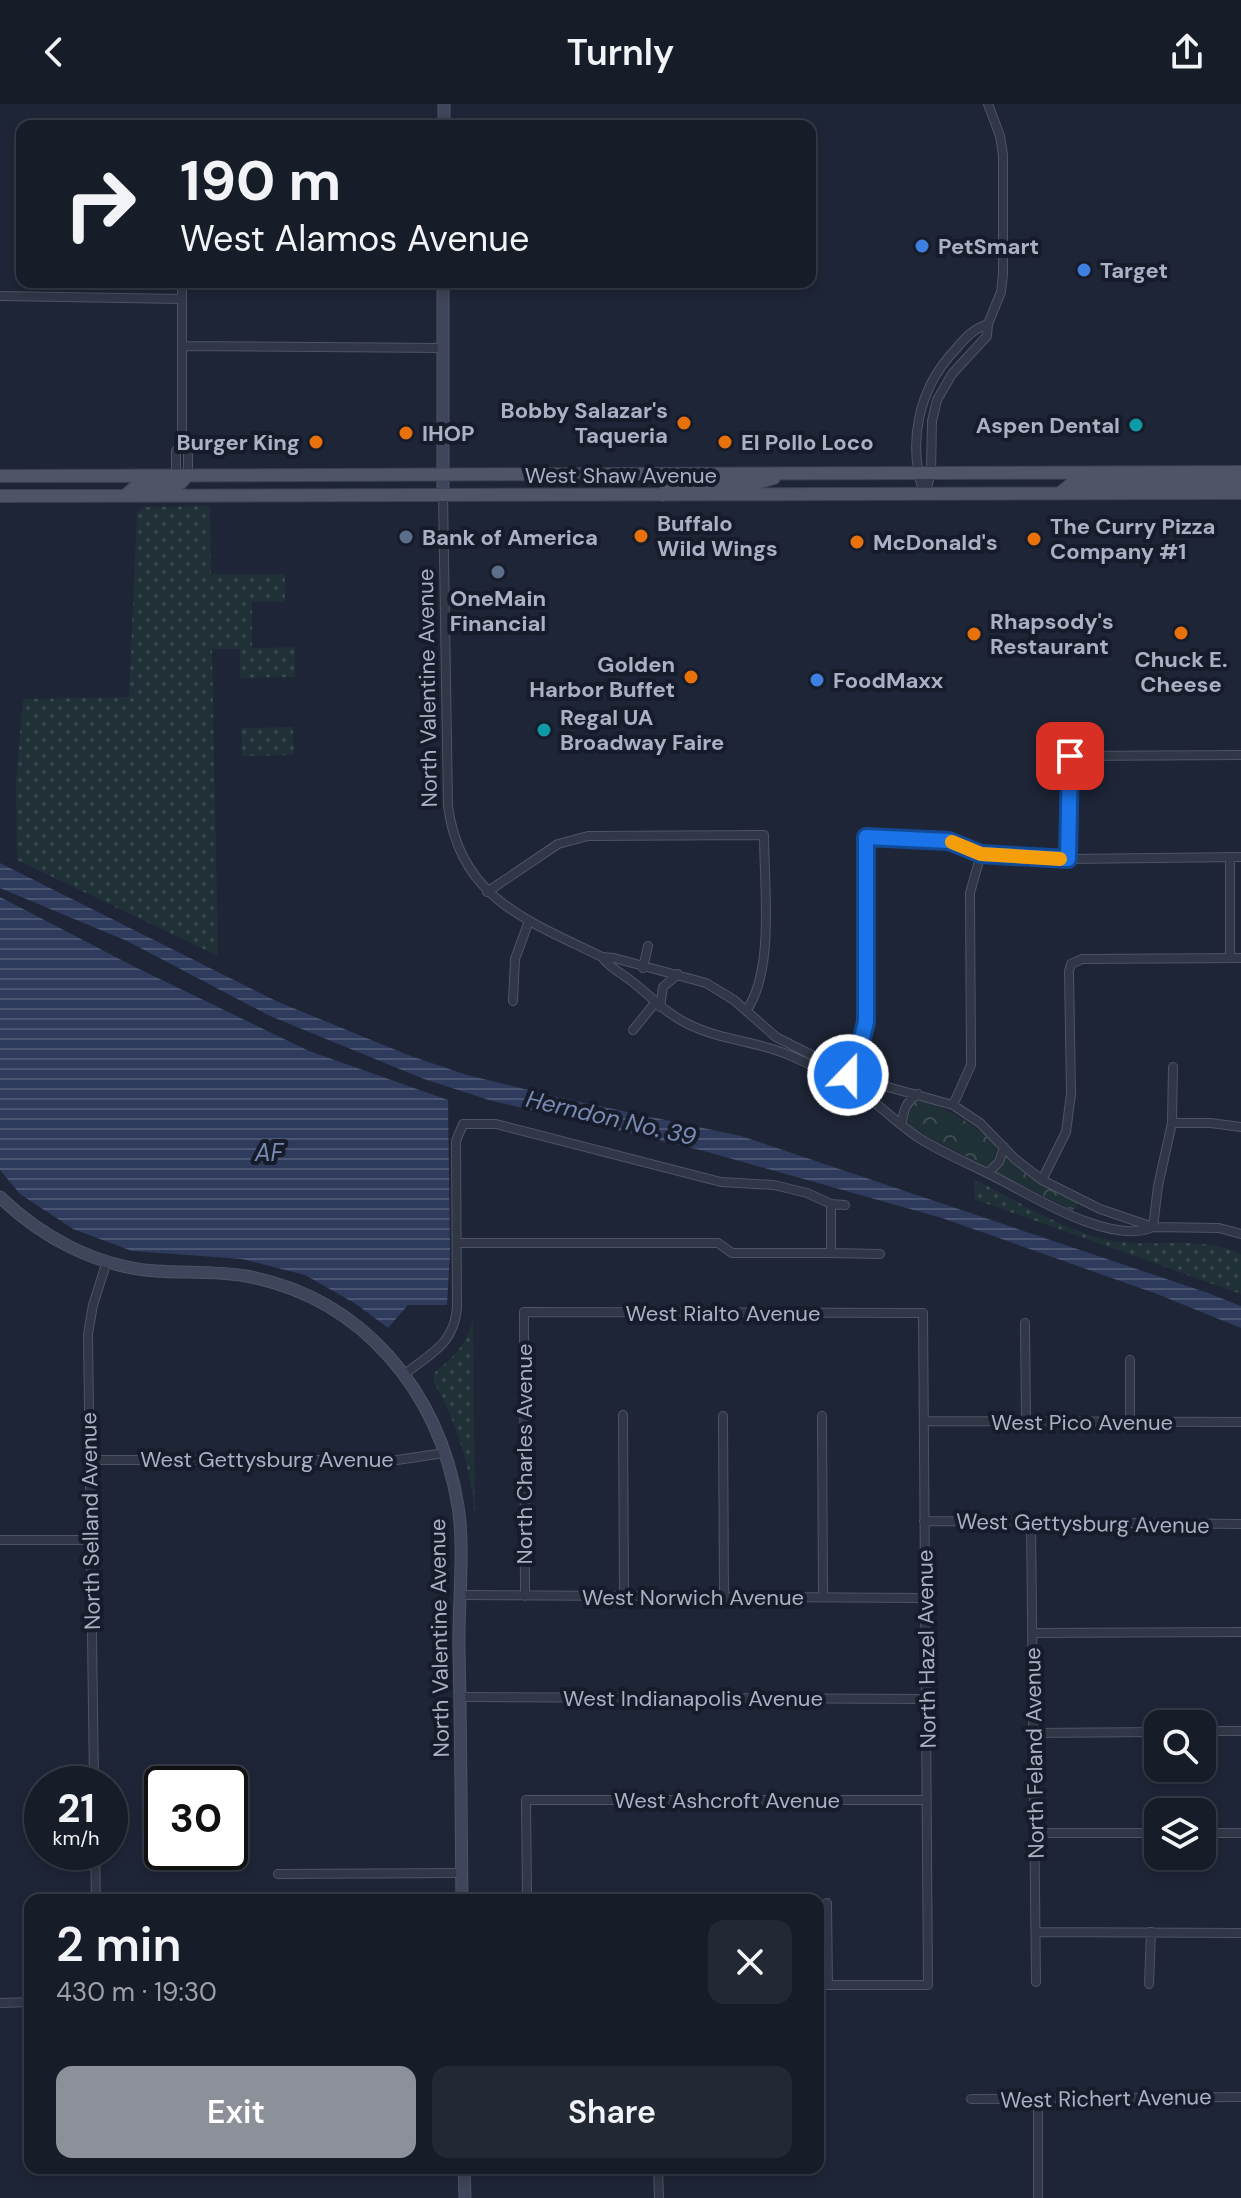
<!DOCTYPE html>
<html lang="en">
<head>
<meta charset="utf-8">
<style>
  :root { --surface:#161c28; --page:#232934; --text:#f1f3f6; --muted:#9ea1a8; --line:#353a45; --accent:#8c9099 }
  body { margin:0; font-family:"DM Sans",sans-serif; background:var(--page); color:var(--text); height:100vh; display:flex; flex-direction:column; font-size:30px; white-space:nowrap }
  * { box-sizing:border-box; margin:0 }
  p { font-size:26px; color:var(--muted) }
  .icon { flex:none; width:44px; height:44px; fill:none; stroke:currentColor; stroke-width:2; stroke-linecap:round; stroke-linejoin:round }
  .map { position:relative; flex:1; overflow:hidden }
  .panel { position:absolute; left:24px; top:1790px; width:800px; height:280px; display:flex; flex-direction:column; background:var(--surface); border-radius:16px; box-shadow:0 4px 12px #0003,0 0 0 2px var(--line) }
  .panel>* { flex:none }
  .banner { position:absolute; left:16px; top:16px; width:800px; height:168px; border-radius:16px; box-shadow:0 4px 12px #0003,0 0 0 2px var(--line); background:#161c28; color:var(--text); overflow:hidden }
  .controls { position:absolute; left:1144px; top:1606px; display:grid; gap:16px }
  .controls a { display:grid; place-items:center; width:72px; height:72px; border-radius:16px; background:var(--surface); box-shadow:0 4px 12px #0003,0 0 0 2px var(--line); font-size:40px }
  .speed { position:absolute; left:24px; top:1662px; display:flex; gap:16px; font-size:40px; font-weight:700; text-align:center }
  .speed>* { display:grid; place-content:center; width:104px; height:104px; border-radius:50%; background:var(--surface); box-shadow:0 4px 12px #0003,0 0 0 2px var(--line); line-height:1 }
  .speed small { font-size:20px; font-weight:400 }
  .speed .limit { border:4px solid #111; border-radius:12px; background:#fff; color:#111 }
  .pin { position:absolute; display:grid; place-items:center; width:68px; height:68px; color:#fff; margin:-34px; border-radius:16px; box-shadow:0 4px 12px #0006 }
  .me { position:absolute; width:88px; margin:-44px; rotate:22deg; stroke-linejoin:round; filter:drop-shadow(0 0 6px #0008) }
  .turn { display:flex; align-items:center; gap:28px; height:168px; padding:0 32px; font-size:36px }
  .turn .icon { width:104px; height:104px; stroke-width:2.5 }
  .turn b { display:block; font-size:56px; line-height:68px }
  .round { display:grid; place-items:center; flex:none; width:84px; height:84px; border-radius:16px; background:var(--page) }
  .overview { display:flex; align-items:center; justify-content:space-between; height:136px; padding:0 32px }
  h1 { font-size:48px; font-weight:600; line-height:60px }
  .button { display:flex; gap:16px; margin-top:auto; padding:16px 32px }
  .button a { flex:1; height:92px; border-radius:16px; background:var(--accent); color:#fff; font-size:32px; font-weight:600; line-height:92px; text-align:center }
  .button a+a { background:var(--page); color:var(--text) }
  header { display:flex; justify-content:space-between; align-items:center; height:104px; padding:0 32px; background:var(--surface); font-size:36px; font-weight:600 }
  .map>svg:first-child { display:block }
  .grass { fill:url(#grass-dots) }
  .forest { fill:url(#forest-crowns) }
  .water { fill:url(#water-rules) }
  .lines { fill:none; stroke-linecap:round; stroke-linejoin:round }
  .street-casing { stroke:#4e5465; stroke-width:10 }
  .secondary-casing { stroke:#4e5465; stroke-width:13 }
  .primary-casing { stroke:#3a4050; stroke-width:14 }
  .street { stroke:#313747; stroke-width:8 }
  .secondary { stroke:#3f455a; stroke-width:11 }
  .primary { stroke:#4f5567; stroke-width:12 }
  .route-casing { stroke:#114b97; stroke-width:20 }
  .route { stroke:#1a73e8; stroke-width:14 }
  .slow { stroke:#f59e0b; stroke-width:14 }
  .shop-dot { fill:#3f7fe0; stroke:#171c2b; stroke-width:3 }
  .food-dot { fill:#e8710a; stroke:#171c2b; stroke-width:3 }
  .culture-dot { fill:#0f9aa8; stroke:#171c2b; stroke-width:3 }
  .service-dot { fill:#5c6f8a; stroke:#171c2b; stroke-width:3 }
  .labels { text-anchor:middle; stroke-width:8; stroke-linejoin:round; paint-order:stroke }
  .poi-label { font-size:22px; font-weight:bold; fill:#aab1c4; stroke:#171c2b; text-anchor:start }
  .street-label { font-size:22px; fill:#aab1c4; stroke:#171c2b }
  .water-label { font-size:24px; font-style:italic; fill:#798ab3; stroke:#171c2b }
</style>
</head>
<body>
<header><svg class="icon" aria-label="back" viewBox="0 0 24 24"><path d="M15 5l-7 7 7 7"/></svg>Turnly<svg class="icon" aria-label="share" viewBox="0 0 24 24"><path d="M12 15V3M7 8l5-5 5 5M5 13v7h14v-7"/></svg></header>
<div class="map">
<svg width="1241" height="2094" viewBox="0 0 1241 2094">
  <defs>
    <pattern id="grass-dots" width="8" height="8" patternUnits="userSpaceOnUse" patternTransform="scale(2)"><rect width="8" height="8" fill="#1f3137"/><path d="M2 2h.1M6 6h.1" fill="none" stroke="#3d4c52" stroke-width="1.8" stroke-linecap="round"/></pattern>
    <pattern id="forest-crowns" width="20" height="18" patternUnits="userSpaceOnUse" patternTransform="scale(2)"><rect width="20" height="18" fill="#1f3137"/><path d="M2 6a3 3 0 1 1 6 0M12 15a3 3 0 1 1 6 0" fill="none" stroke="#3d4c52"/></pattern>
    <pattern id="water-rules" width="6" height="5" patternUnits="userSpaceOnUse" patternTransform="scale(2)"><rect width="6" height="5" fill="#2e3b5c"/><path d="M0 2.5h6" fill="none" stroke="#4a5572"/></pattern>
  </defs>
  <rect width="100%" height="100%" fill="#1e2536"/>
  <!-- grass -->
  <path class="grass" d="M210 402 211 470H285V498H252V544L295 543V573L240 574V545H212L218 852 17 756 16 678 23 595 129 593 137 409 144 403Z
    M293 623 294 651 242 652 241 624Z
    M974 1075C1016 1096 1067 1129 1114 1137 1157 1144 1201 1131 1241 1150V1190L974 1095Z
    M473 1210V1225L475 1414C471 1364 458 1320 433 1277L434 1269C455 1252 470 1238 473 1210Z"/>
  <!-- forest -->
  <path class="forest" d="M923 996C951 1006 975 1021 997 1043L992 1060 987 1063 930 1034 910 1021C904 1009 910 998 923 996Z
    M1006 1052 1040 1078 1077 1098 1078 1103 1072 1106 996 1069Z"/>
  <!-- water -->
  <path class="water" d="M0 759 276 897 408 951 467 971 561 994 741 1032 1208 1189 1241 1202V1224L1157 1190 942 1114 704 1047 489 996 424 975 270 912 127 837 0 784Z
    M0 793 133 862 309 947 448 996 450 1149 447 1201H408L388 1224 356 1200 305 1171 242 1155 132 1147 73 1125 20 1090 0 1066Z"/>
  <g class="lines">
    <!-- street casing -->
    <g class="street-casing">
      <path id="street" d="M0 192 182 195
        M182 242 443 244
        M182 341 188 348V371
        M176 371V347L182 341V178
        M924 390C907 339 918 285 955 246 965 234 973 225 988 220
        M443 391 448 702C460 795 529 817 602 853L614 854 706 879 734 896 776 933 859 975 953 1001 980 1019 1015 1055 1042 1076 1100 1105 1153 1123 1219 1124 1241 1130
        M925 391 931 369 932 317 937 296 952 270 987 232 988 220 1001 188 1003 170V51L1000 32 988 0
        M1230 753V854
        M1068 755 1070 652 1241 651
        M487 788 558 740 588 732 764 731C764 781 775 867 746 907
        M602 853C610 864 620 868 630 876 650 891 665 909 688 920 714 933 742 936 769 944 794 951 818 965 841 977 871 991 892 1016 919 1034 943 1049 970 1060 995 1073 1033 1092 1111 1142 1153 1123
        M643 864 648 842
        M513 897 515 855 529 817
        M660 903 663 883 678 870
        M633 926 655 899
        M845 978 858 950 866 918V733L949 737 981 750 1068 755 1241 753
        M953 1001 971 961 970 789 981 750
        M1172 1019H1211L1241 1023
        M902 1021C903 1006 906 998 918 990
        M988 1069 999 1058 1004 1043
        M1042 1076 1066 1028 1071 990 1069 867 1071 860 1082 855 1241 854
        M1153 1123 1158 1082 1172 1019 1173 963
        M457 1139H718L732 1149H831V1100
        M831 1149 880 1150
        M1025 1219 1026 1318
        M1130 1256V1318
        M405 1270C431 1249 454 1240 457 1204L456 1037 463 1020H496L721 1078 774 1081 807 1089 831 1100 845 1101
        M623 1311 624 1492
        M723 1312 724 1493
        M822 1312 823 1493
        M924 1317 1241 1318
        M89 1356H397L444 1349
        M924 1417 1241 1420
        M1031 1419 1036 1878
        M0 1436H90
        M460 1491 925 1494
        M525 1492 524 1208 923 1209 928 1881H818
        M1032 1529 1241 1528
        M460 1593 926 1595
        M1202 1627H1241
        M1033 1629 1158 1628
        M94 1680 88 1230 93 1201 107 1157
        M1034 1729H1158
        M1202 1729H1241
        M95 1748 96 1796
        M278 1770 462 1769
        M527 1796 526 1696H927
        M827 1799 828 1881
        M1036 1828 1241 1829
        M1149 1880 1151 1828
        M0 1899 30 1898
        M971 1995 1241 1993
        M1038 1995V2094
        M658 2064 659 2094"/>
    </g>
    <!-- secondary casing -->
    <g class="secondary-casing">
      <path id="secondary" d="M444 22V0
        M443 391V178
        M0 1093C41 1133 97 1163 156 1167 186 1169 216 1167 246 1172 363 1194 439 1287 458 1402 465 1445 458 1502 459 1547 461 1630 461 1713 462 1796
        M464 2064 465 2094"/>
    </g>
    <!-- primary casing -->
    <g class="primary-casing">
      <path id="primary" d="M0 372 1241 368
        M1060 389 1071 380 1154 379 1163 375 1168 369
        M1162 389 1165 382 1173 379 1241 378
        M126 391 136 382 175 381 181 379 188 371
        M663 391 668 383 676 380H753L774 374
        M0 392 1241 389"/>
    </g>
    <!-- street -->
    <use href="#street" class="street"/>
    <!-- secondary -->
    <use href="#secondary" class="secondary"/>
    <!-- primary -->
    <use href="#primary" class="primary"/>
  </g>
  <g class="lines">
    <!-- route casing -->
    <g class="route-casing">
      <path id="route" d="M848 971 858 950 866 918V733L949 737 981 750 1068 755 1070 652"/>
    </g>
    <!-- route -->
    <use href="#route" class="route"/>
    <!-- slow -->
    <path class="slow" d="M952 738 981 750 1060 755"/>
  </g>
  <!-- markers -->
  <g class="shop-dot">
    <circle cx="922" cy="142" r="8"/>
    <circle cx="1084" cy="166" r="8"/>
    <circle cx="817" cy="576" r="8"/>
  </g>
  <g class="food-dot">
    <circle cx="684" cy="319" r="8"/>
    <circle cx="406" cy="329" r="8"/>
    <circle cx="316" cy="338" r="8"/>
    <circle cx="725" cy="338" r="8"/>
    <circle cx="641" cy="432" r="8"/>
    <circle cx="1034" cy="435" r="8"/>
    <circle cx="857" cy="438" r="8"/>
    <circle cx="1181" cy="529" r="8"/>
    <circle cx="974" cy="530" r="8"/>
    <circle cx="691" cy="573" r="8"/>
  </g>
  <g class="culture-dot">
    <circle cx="1136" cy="321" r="8"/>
    <circle cx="544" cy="626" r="8"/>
  </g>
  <g class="service-dot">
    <circle cx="406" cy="433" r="8"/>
    <circle cx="498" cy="468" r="8"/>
  </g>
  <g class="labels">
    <!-- poi labels -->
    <g class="poi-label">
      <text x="938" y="150">PetSmart</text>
      <text x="1100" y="174">Target</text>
      <text x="668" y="314" text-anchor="end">Bobby Salazar's<tspan x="668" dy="25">Taqueria</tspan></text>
      <text x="1120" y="329" text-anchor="end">Aspen Dental</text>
      <text x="422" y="337">IHOP</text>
      <text x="300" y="346" text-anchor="end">Burger King</text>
      <text x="741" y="346">El Pollo Loco</text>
      <text x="657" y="427">Buffalo<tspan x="657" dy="25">Wild Wings</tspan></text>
      <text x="1050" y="430">The Curry Pizza<tspan x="1050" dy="25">Company #1</tspan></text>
      <text x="422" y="441">Bank of America</text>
      <text x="873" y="446">McDonald's</text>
      <text x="498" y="502" text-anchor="middle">OneMain<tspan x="498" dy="25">Financial</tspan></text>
      <text x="990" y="525">Rhapsody's<tspan x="990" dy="25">Restaurant</tspan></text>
      <text x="1181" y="563" text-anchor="middle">Chuck E.<tspan x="1181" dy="25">Cheese</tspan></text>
      <text x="675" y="568" text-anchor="end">Golden<tspan x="675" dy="25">Harbor Buffet</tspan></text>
      <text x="833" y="584">FoodMaxx</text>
      <text x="560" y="621">Regal UA<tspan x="560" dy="25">Broadway Faire</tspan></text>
    </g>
    <!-- street labels -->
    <g class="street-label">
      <text x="621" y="379">West Shaw Avenue</text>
      <text transform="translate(427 584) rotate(-91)" y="8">North Valentine Avenue</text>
      <text x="723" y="1217">West Rialto Avenue</text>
      <text x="1082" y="1326">West Pico Avenue</text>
      <text transform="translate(524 1350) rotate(-90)" y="8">North Charles Avenue</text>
      <text x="267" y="1363">West Gettysburg Avenue</text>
      <text transform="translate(90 1417) rotate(-91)" y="8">North Selland Avenue</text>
      <text transform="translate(1083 1419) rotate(1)" y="8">West Gettysburg Avenue</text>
      <text x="693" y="1501">West Norwich Avenue</text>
      <text transform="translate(439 1534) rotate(-91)" y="8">North Valentine Avenue</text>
      <text transform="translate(926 1545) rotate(-91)" y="8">North Hazel Avenue</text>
      <text x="693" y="1602">West Indianapolis Avenue</text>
      <text transform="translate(1034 1649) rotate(-91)" y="8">North Feland Avenue</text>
      <text x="727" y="1704">West Ashcroft Avenue</text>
      <text transform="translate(1106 1994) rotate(-1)" y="8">West Richert Avenue</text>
    </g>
    <!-- water labels -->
    <g class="water-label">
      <text transform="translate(611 1014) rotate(13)" y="8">Herndon No. 39</text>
      <text x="269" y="1057">AF</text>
    </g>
  </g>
</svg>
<div class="controls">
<a><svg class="icon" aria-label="search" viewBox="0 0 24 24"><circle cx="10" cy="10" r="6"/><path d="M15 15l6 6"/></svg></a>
<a><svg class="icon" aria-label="layers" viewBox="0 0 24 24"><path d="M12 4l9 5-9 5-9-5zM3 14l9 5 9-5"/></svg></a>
</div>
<div class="speed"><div>21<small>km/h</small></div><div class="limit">30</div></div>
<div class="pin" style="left:1070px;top:652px;background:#d93025"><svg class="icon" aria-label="arrive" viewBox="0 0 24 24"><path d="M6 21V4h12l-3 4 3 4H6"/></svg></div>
<svg class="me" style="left:848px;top:971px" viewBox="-20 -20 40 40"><circle r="17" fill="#1a73e8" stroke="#fff" stroke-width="3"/><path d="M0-11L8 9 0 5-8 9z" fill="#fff"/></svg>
<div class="banner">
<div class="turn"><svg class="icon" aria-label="right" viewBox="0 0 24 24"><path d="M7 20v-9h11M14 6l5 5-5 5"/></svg><div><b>190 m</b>West Alamos Avenue</div></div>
</div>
<section class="panel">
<div class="overview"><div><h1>2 min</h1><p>430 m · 19:30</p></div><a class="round"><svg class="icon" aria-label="close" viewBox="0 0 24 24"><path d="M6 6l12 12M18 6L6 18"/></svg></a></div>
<div class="button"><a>Exit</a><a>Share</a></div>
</section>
</div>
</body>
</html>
